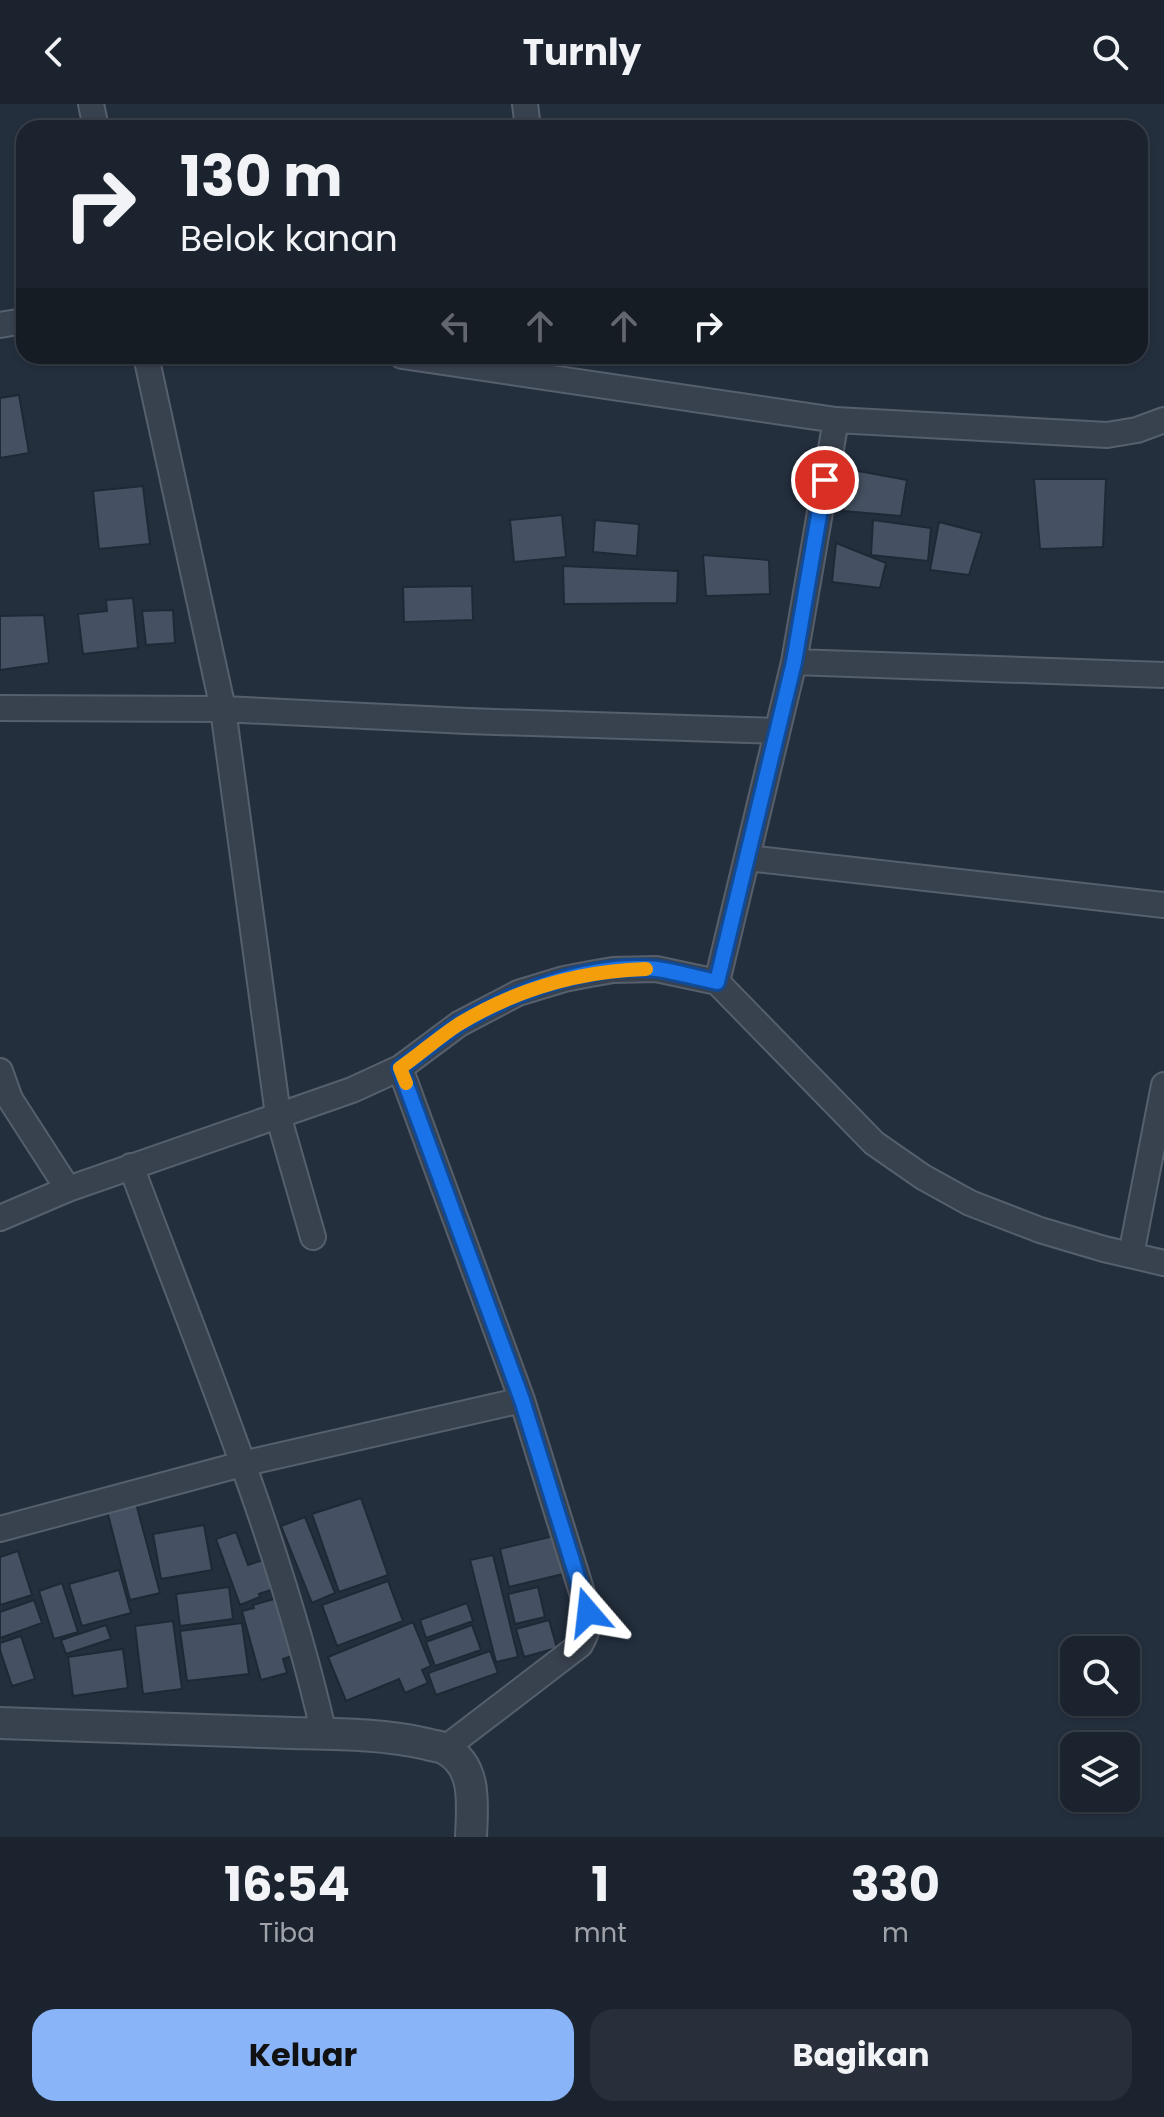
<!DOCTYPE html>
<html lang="id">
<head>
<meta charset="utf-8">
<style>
  :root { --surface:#1b232e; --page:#282f3a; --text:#f1f3f6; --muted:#a0a4aa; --line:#39404a; --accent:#8ab4f8 }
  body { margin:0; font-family:Poppins,sans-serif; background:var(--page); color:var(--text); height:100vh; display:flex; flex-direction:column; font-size:30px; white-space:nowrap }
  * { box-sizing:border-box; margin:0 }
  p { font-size:26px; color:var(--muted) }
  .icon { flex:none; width:44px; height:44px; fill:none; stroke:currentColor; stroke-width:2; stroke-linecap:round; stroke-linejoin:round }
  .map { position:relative; height:1733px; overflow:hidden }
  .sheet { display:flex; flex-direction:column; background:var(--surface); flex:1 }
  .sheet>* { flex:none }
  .guide { position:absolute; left:16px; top:16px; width:1132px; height:244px; border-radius:24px; box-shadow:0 2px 6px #0004,0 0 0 2px var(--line); background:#1b232e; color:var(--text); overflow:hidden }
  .fabs { position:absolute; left:1060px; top:1532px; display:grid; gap:16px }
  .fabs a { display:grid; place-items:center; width:80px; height:80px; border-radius:16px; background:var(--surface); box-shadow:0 2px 6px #0004,0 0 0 2px var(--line); font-size:40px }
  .pin { position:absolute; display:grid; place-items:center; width:68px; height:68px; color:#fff; margin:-34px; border:4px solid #fff; border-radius:50%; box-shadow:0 2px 8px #0007 }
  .me { position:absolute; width:88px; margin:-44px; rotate:343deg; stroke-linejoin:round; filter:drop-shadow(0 0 6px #0008) }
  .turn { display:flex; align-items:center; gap:28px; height:168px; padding:0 32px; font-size:36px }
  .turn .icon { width:104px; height:104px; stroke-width:2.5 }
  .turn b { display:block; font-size:56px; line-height:68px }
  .lanes { display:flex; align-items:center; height:76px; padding:0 32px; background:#0003; justify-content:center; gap:40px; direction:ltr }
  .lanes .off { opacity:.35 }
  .eta { display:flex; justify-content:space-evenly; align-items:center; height:136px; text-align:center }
  .eta b { font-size:48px; font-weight:700; line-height:56px }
  .action { display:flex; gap:16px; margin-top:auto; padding:16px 32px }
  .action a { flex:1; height:92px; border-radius:24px; background:var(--accent); color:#111; font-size:32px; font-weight:700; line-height:92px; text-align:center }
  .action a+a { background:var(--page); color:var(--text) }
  header { display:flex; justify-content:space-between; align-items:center; height:104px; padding:0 32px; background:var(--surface); font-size:36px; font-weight:700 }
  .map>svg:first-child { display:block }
  .building { fill:#455162; stroke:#1f2835; stroke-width:2 }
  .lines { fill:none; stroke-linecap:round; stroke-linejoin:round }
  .minor-casing { stroke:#565f6c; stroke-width:28 }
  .tertiary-casing { stroke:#565f6c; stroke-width:34 }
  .minor { stroke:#38414e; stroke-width:24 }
  .tertiary { stroke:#38414e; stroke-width:30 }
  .route-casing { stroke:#114b97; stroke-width:20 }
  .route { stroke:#1a73e8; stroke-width:14 }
  .slow { stroke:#f59e0b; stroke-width:14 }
</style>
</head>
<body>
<header><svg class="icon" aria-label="back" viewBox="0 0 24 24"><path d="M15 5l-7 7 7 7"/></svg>Turnly<svg class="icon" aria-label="search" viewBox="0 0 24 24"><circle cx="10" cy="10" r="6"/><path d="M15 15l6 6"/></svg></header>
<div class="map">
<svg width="1164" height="1733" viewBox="0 0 1164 1733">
  <rect width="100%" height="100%" fill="#242f3e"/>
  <!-- building -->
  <path class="building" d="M19 291 29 349 0 354V294Z
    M853 366 907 376 901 412 843 407Z
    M1034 375H1106L1103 443 1040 445Z
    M143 382 150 440 99 445 93 387Z
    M562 411 566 453 514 458 510 416Z
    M595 416 639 420 637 452 593 448Z
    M873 416 931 424 928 457 871 451Z
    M939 418 982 429 969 471 930 466Z
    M836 439 886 459 880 484 832 478Z
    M703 451 769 456 770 490 706 492Z
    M563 462 678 467 677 499 564 500Z
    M472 482 473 516 404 518 403 483Z
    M133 494 138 544 83 550 78 510 107 507 106 496Z
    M173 506 175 539 146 541 142 507Z
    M44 511 49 559 0 566V512Z
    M134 1392 160 1489 130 1496 105 1399Z
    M361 1394 388 1471 339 1488 312 1410Z
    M305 1413 335 1489 312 1499 281 1422Z
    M204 1421 212 1466 161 1475 153 1430Z
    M236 1428 248 1461 269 1454 280 1483 259 1490 260 1493 240 1501 216 1435Z
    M558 1431 567 1469 509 1483 500 1445Z
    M18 1447 32 1491 0 1501V1453Z
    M493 1451 518 1553 496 1558 470 1456Z
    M119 1466 131 1509 82 1522 69 1480Z
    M388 1477 403 1517 337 1542 322 1501Z
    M62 1479 78 1528 54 1535 39 1487Z
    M229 1483 233 1515 180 1522 176 1490Z
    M538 1483 545 1513 515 1520 508 1490Z
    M281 1493 298 1550 283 1555 287 1569 261 1576 242 1507 254 1504 253 1501Z
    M34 1496 42 1519 0 1534V1508Z
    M467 1499 473 1517 426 1534 420 1516Z
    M549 1516 557 1544 524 1553 516 1525Z
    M173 1517 182 1585 143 1590 135 1522Z
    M413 1518 431 1562 422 1566 428 1579 405 1589 399 1575 346 1597 328 1553Z
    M242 1519 249 1570 187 1577 180 1527Z
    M106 1521 111 1535 66 1550 61 1536Z
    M472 1521 481 1546 435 1562 426 1538Z
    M21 1532 35 1575 12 1582 0 1546V1539Z
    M123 1545 128 1584 73 1592 68 1553Z
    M490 1547 498 1569 436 1591 428 1569Z"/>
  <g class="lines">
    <!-- minor casing -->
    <g class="minor-casing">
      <path id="minor" d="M91 0 96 24
        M525 0 528 24
        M0 221 24 217
        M146 252 223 605 278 1011 313 1133
        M402 252 836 316 1107 331 1137 326 1164 316
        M794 558 1164 571
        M0 604 223 605 467 617 776 627
        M748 754 1164 801
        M717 878 794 558 836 316
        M400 964 522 1296 585 1498C590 1515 589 1526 580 1541L444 1645
        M0 967 10 995 68 1085
        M131 1062C200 1248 280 1436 324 1630
        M0 1114 68 1085 352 986 400 964 459 920 518 889 564 875 590 870 613 866 656 865 717 878 874 1039 923 1073 970 1099 1040 1126 1104 1145 1164 1159
        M1131 1151 1164 981
        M0 1425 242 1360 522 1296"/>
    </g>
    <!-- tertiary casing -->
    <g class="tertiary-casing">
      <path id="tertiary" d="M0 1619C98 1622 195 1626 293 1629 338 1630 384 1630 427 1640 432 1642 440 1642 445 1645 478 1662 472 1702 471 1733"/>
    </g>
    <!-- minor -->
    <use href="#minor" class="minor"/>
    <!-- tertiary -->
    <use href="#tertiary" class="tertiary"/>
  </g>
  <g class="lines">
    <!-- route casing -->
    <g class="route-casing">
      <path id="route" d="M588 1508 522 1296 400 964C420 950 439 933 459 920 514 887 592 858 657 865 677 868 697 874 717 878L794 558 825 376"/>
    </g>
    <!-- route -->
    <use href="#route" class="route"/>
    <!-- slow -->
    <path class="slow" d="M406 979 400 964C420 950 439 933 459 920 517 885 579 867 646 865"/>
  </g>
</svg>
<div class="fabs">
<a><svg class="icon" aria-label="search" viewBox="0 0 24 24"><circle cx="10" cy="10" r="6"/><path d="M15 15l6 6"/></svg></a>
<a><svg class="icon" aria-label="layers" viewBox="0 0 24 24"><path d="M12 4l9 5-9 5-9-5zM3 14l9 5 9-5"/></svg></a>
</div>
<div class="pin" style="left:825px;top:376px;background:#d93025"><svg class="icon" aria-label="arrive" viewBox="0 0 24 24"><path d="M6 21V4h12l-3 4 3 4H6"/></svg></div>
<svg class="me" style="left:588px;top:1508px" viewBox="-20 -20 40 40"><path d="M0-17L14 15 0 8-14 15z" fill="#1a73e8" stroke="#fff" stroke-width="4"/></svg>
<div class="guide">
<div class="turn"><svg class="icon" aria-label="right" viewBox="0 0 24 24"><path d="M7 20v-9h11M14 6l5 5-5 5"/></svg><div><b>130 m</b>Belok kanan</div></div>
<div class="lanes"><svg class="icon off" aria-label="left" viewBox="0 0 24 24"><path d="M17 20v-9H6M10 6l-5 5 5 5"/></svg><svg class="icon off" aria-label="ahead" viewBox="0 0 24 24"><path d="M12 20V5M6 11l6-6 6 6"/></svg><svg class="icon off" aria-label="ahead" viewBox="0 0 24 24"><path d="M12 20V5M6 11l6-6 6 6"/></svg><svg class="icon" aria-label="right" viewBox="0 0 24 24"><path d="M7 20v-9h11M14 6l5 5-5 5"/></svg></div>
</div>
</div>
<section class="sheet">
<div class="eta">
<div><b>16:54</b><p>Tiba</p></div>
<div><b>1</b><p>mnt</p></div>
<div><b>330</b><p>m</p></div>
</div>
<div class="action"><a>Keluar</a><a>Bagikan</a></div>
</section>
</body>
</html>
